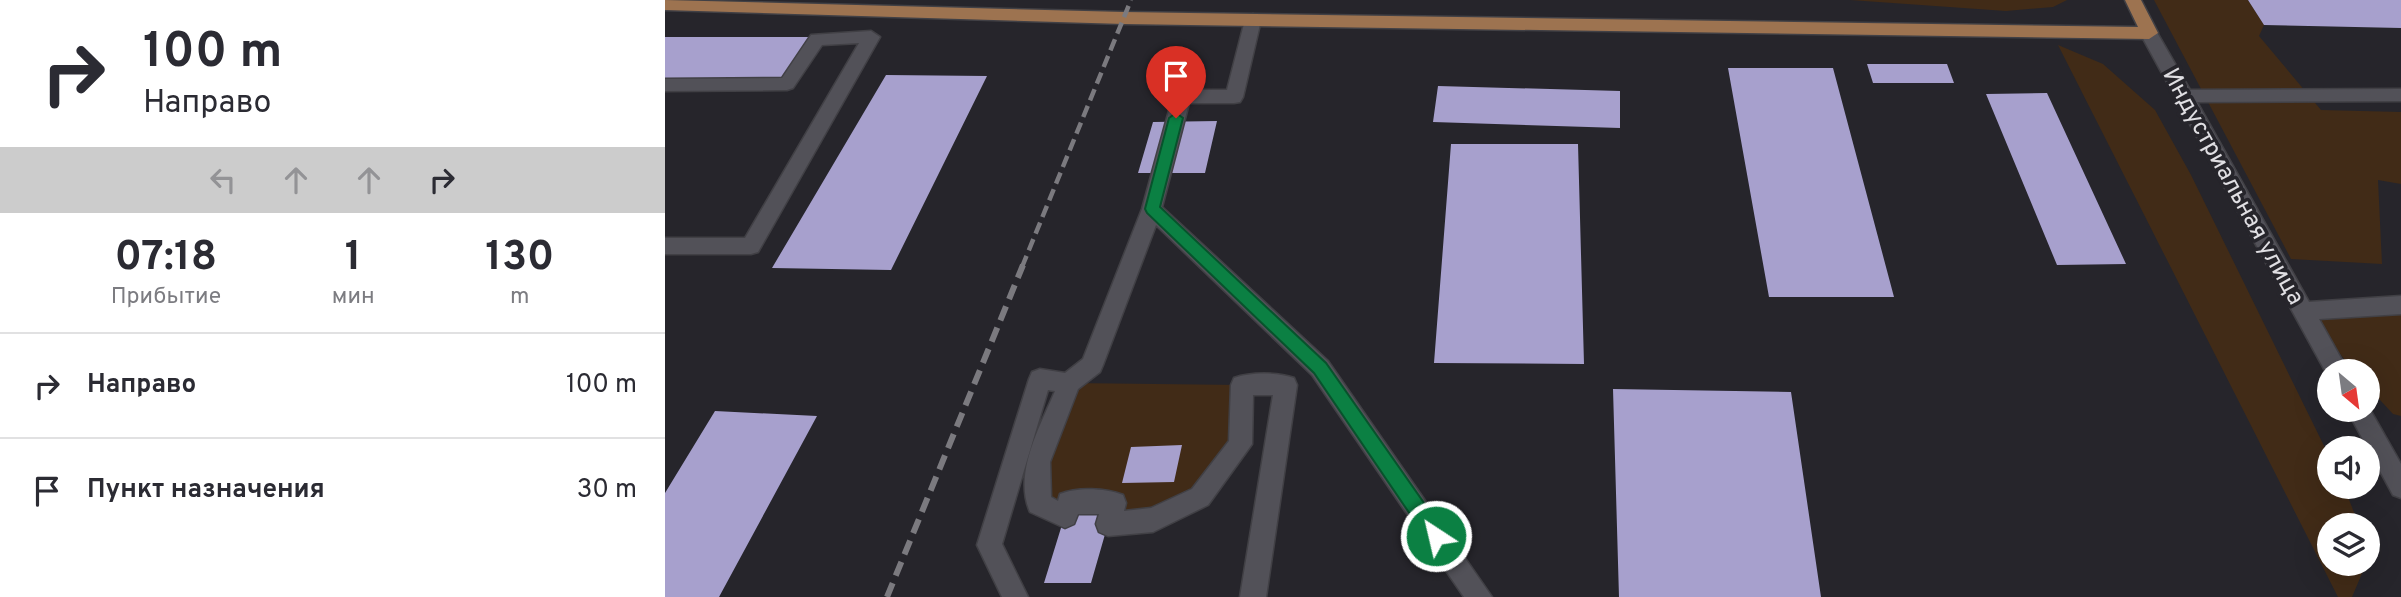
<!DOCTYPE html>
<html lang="ru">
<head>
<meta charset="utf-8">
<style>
  :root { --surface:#fff; --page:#f2f2f3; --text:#2b2b33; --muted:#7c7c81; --line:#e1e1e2 }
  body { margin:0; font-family:Overpass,sans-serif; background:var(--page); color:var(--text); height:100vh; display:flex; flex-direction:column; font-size:26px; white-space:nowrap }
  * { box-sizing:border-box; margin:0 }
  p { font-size:23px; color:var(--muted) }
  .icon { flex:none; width:38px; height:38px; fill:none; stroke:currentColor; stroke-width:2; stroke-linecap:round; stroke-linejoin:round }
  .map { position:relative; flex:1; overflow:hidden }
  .details { display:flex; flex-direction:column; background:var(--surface); width:665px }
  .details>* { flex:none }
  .top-card { background:#fff; color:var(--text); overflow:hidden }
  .needle { width:46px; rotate:151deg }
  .buttons { position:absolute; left:1652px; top:359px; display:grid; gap:14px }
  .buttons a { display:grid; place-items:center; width:63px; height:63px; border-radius:50%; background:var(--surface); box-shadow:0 7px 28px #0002; font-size:35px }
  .pin { position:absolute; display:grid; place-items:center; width:60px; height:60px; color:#fff; margin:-72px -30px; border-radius:50% 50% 50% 0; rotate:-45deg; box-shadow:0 0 7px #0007 }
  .pin .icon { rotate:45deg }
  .me { position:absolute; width:77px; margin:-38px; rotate:325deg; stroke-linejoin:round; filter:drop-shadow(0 0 5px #0008) }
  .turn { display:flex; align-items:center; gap:24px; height:147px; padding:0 28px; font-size:32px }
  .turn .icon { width:91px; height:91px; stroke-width:2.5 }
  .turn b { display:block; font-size:49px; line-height:60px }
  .lanes { display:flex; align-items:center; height:66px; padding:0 28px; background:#0003; justify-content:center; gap:35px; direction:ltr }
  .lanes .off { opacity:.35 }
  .eta { display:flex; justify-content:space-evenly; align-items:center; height:119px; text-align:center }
  .eta b { font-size:42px; font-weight:700; line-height:49px }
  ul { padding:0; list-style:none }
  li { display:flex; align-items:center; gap:21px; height:105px; padding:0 28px; border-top:2px solid var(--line) }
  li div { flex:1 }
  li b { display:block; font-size:26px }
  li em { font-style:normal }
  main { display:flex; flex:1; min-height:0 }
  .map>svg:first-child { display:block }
  .green { fill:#412b17 }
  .building { fill:#a7a0cd }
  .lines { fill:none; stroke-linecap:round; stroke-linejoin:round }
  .minor-casing { stroke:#414045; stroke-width:3 }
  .major-casing { stroke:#414045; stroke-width:3 }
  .minor { fill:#525158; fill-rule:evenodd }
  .major { fill:#9d7350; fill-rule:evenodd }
  .rail-far1 { stroke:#7b7a7f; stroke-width:4.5; stroke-dasharray:12 6; stroke-linecap:butt }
  .rail { stroke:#7b7a7f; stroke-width:6; stroke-dasharray:15 8; stroke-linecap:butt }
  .route { fill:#0b8043; stroke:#07532c; stroke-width:2 }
  .labels { text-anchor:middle; stroke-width:7; stroke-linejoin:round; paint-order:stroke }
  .street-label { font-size:24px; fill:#e0dfe3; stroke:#26252b }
</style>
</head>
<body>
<main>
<section class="details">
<div class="top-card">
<div class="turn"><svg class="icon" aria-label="right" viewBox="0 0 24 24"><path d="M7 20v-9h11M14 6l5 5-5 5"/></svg><div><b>100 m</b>Направо</div></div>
<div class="lanes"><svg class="icon off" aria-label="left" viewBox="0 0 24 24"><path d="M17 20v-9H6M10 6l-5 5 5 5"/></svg><svg class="icon off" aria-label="ahead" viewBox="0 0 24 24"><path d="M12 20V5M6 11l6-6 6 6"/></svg><svg class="icon off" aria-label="ahead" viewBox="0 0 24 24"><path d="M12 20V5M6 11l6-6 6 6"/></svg><svg class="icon" aria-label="right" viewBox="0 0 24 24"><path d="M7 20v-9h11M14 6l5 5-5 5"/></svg></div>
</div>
<div class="eta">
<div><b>07:18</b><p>Прибытие</p></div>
<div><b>1</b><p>мин</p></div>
<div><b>130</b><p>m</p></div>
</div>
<ul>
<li><svg class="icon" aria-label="right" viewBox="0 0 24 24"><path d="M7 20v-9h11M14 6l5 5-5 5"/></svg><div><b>Направо</b></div><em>100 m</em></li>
<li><svg class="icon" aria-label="arrive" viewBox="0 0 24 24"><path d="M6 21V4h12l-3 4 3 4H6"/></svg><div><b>Пункт назначения</b></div><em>30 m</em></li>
</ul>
</section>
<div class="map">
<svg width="1736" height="597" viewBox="0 0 1736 597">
  <rect width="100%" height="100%" fill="#26252b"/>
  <!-- green -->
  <path class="green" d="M1185 0H1402L1388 7 1341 11Z
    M1489 0H1583L1599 25 1594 36 1656 110 1736 112V184L1713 180 1717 264 1626 259Z
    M1393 45 1438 64 1490 110 1526 175 1664 456V486L1679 487 1694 525H1664V564H1701L1687 597H1673Z
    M1736 309V416L1728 414 1703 387V371H1688L1661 335 1654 318Z
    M404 383 577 385 575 444 535 497 488 520 374 504Z"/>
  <!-- building -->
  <path class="building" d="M1583 0H1736V28L1599 25Z
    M0 37H146L120 79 0 80Z
    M1202 64H1282L1289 83H1208Z
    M1063 68H1168L1229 297H1104Z
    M221 75 322 76 226 270 107 268Z
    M773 86 955 91V128L768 122Z
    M1382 93 1461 264 1392 265 1321 94Z
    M552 121 540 173H473L488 122Z
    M786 144H913L919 364 769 363Z
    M948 389 1126 392 1156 597H954Z
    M50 411 152 416 54 597H0V493Z
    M517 445 509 482 457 483 466 447Z
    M404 502 449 503 426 583H379Z"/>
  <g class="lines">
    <!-- minor casing -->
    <g class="minor-casing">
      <path id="minor" d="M588 14 596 20 578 97 575 102 569 103H524L497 207 663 361 827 597H799L647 375 491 225 438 365 435 372 413 389 385 462 386 497 393 501 395 494C412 487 441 488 458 495L461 503 459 511 486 508 527 489 564 441 566 385 569 378C585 372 613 372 629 378L632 385 601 597H575L608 395H588L587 444 543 505 488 532 443 536 434 532 431 524 434 514H413L409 524 400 528 365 512C348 473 375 427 390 391L383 390 337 544 363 597H337L312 545 364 379 367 372 375 369 400 373 418 359 477 209 508 96 511 92 517 90H562L580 20Z
        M1484 27 1490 29 1525 90 1736 89V101L1532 102 1644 302 1736 296V314L1654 319 1683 371H1664V378L1475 33Z
        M206 31 215 37 93 252 86 254H0V238H80L194 43 157 45 128 88 122 90 0 91V79L117 78 146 35Z
        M1703 406 1736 464V498L1728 495 1682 410H1703Z"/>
    </g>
    <!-- major casing -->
    <g class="major-casing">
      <path id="major" d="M0 0 459 12 1473 27 1460 0H1476L1493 33 1484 39 459 24 0 10Z"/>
    </g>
    <!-- minor -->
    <use href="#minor" class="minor"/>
    <!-- major -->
    <use href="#major" class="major"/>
    <!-- rail-far1 -->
    <path class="rail-far1" d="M357 267 466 0"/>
    <!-- rail -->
    <path class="rail" d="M222 597 358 265"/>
  </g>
  <!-- route -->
  <path class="route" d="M511 113 518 118 495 207 661 363 778 530 780 536 778 542 771 545 764 542 649 373 482 213 480 209 504 118Z"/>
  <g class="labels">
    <!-- street labels -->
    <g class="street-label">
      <text transform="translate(1569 186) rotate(61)" y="8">Индустриальная улица</text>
    </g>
  </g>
</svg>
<div class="buttons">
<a><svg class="needle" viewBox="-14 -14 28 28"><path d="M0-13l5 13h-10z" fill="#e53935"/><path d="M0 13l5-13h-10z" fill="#7c7c81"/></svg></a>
<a><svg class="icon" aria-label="sound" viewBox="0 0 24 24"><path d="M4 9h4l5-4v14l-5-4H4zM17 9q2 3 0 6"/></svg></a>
<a><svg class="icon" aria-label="layers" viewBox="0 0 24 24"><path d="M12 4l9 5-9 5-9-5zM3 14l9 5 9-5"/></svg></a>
</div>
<div class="pin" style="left:511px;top:118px;background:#d93025"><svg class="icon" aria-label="arrive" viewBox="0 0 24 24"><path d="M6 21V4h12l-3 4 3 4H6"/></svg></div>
<svg class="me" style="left:771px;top:536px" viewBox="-20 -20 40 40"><circle r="17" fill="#0b8043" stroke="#fff" stroke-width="3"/><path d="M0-11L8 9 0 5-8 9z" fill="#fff"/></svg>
</div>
</main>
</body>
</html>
